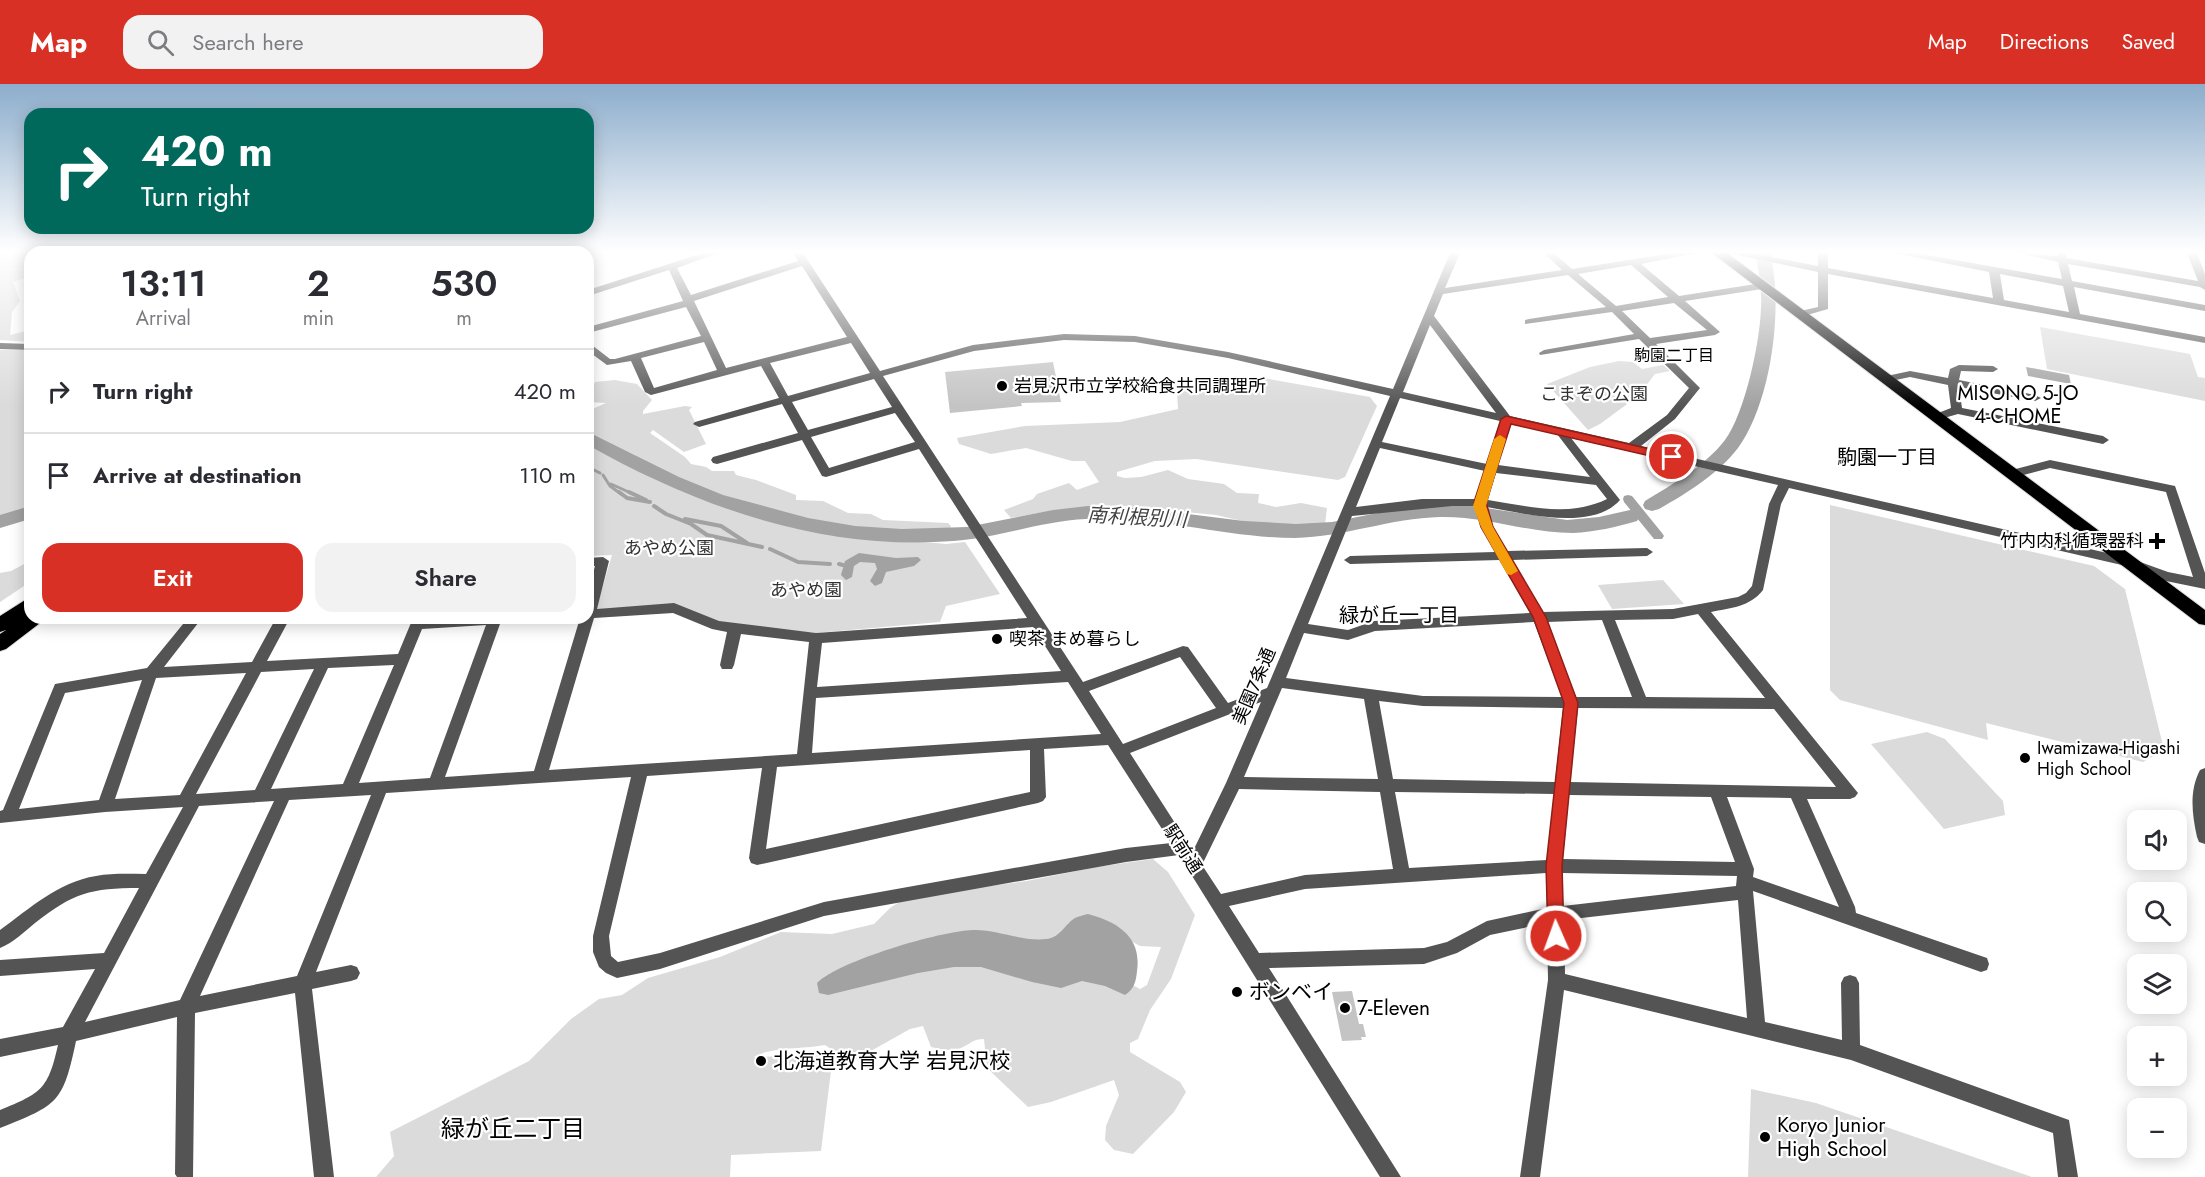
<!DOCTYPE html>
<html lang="en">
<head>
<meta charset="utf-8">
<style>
  :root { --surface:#fff; --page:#f2f2f3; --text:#2b2b33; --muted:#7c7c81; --line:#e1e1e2; --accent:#d93025 }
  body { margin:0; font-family:Jost,"Noto Sans JP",sans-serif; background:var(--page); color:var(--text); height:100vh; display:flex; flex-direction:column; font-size:22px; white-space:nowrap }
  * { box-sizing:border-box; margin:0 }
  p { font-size:20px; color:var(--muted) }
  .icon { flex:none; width:33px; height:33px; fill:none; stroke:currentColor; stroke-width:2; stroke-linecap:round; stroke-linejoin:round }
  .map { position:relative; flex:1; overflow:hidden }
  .details { position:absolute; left:24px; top:162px; width:570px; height:378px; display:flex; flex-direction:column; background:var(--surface); border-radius:18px; box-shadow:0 3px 15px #0003 }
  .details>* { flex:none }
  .top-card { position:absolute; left:24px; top:24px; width:570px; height:126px; border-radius:18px; box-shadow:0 3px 15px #0003; background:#00695c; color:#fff; overflow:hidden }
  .fabs { position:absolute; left:2127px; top:726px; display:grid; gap:12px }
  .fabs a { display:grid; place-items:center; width:60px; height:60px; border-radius:12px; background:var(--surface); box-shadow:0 3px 15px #0003; font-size:30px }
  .pin { position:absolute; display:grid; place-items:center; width:51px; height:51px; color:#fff; margin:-26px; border:3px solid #fff; border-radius:50%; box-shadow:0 2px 6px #0007 }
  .me { position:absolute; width:66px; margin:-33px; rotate:358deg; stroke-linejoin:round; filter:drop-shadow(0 0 4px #0008) }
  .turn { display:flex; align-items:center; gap:21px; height:126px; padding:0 18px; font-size:27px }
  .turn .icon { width:78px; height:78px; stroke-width:2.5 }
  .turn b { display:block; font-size:42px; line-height:51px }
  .eta { display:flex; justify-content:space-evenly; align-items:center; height:102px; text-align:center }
  .eta b { font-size:36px; font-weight:600; line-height:42px }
  .button { display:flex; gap:12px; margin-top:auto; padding:12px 18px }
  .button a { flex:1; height:69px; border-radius:18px; background:var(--accent); color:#fff; font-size:24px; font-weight:600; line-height:69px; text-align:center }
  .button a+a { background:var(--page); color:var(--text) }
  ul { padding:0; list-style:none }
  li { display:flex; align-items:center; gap:18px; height:84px; padding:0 18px; border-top:2px solid var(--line) }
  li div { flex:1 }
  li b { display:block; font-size:22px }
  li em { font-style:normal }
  header { display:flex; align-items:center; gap:36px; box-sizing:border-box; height:84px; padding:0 30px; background:var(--accent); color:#fff }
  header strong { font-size:28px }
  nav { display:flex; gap:33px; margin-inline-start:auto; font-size:21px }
  .search { width:420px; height:54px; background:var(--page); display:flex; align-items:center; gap:15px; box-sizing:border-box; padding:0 21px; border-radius:18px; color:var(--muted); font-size:22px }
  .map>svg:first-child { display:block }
  .green { fill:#dbdbdb; fill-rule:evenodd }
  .water { fill:#a2a2a2 }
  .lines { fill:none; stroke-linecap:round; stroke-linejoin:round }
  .stream-far1 { stroke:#a2a2a2; stroke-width:3 }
  .stream { stroke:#a2a2a2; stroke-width:4 }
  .canal { fill:#a2a2a2; fill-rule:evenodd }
  .river { fill:#a2a2a2; fill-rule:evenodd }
  .building { fill:#c4c4c4 }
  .highway-casing { stroke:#dbdbdb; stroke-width:2 }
  .minor { fill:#545454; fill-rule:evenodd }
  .highway { fill:#000; fill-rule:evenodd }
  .route { fill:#d93025; stroke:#8d1f18; stroke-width:1.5 }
  .slow { fill:#f59e0b }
  .poi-dot { fill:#000; stroke:#fff; stroke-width:2 }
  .labels { text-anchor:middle; stroke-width:4.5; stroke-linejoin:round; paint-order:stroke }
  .far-neighbourhood-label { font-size:16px; fill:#000; stroke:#fff }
  .poi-label { font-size:18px; fill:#000; stroke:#fff; text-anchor:start }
  .park-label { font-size:18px; fill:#323232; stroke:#fff }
  .street-label { font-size:18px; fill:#000; stroke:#fff }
  .neighbourhood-label { font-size:20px; fill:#000; stroke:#fff }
  .water-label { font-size:20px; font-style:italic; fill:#434343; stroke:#fff }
  .near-poi-label { font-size:21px; fill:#000; stroke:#fff; text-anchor:start }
  .near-neighbourhood-label { font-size:24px; fill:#000; stroke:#fff }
</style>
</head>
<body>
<header>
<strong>Map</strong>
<div class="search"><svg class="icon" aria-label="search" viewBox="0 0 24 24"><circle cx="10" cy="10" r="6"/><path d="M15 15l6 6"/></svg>Search here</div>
<nav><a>Map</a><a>Directions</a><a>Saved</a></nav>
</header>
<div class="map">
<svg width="2205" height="1093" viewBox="0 0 2205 1093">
  <rect width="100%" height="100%" fill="#fff"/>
  <!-- green -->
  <path class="green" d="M0 169H30V192L13 198 20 217 12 228 10 251 30 246V258L0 256Z
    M2040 243 2190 270 2198 293 2205 294V317L2047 285Z
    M0 266H30V428L15 430 0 441Z
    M1619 277 1633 278 1642 285 1663 281 1670 287 1655 290 1638 312 1600 340 1588 346 1547 300 1590 283Z
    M1258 293 1370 313 1377 322 1345 393 1338 396 1196 375 1155 377 1117 388V392L1125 394 1141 393 1168 386 1188 395 1224 400 1237 409 1259 410 1258 419 1276 423 1301 419 1327 424 1325 441 1264 442 1216 431 1125 422 1056 426 1011 434 1004 426 1033 415 1037 410 1069 399 1077 406 1099 398 1085 377H1072L1026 364 991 370 959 360 957 354 1025 342 1120 338 1178 325 1177 308Z
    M615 296 637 300 652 316 643 327V330L685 322 692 323 689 326 706 360 684 368 653 346 650 349 685 373 691 380 706 383 712 387H734L736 391 756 396 796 411V416L823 417 848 429 871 430 883 436 948 439 951 442 946 450 903 454 823 449 946 460 965 458 1000 510 946 522 940 538 816 549 720 539 675 521 596 526 612 471 588 472V358L663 400 639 385 635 371 594 353 588 349V327L606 319 588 318V299L593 302 595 298Z
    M1830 421 2094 482 2125 505 2164 666 2143 678 1986 639 1988 656 1840 616 1830 606Z
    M30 477V498L0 518V489L11 487Z
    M1663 496 1684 520 1612 525 1598 501Z
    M1927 648 1945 655 2003 717 2005 731 1944 745 1871 660Z
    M1153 775 1168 788 1195 831 1171 895 1150 926 1138 955 1130 959V968L1180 998 1186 1008 1174 1028 1133 1070 1114 1066 1105 1056 1106 1042 1119 1011 1114 996 1051 1018 1028 1023 987 984 984 955C973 955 970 960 961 964 952 968 941 965 931 963L923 942 910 945 844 982 837 969 825 961C806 965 769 963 754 973L833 971 821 1067 731 1071 730 1093H376L394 1072 390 1048 529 977 571 935 599 915 622 911 648 894 720 873 781 848 832 850 874 840 890 824 907 813 1027 797 1096 783ZM1111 846 1140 862 1161 863 1147 901 1140 905 1129 899 956 877 1061 852Z
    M1751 1005 1816 1019 2032 1093H1748Z"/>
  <!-- water -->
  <path class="water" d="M2026 283 2069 291 2071 300 2028 292Z
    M859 469 896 474 918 473 921 476 914 482 886 488 882 499 875 502 870 497 877 485 875 479 860 478 854 482 852 493 846 496 841 491 845 477Z
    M1088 830C1118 838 1142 853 1137 887 1136 898 1134 905 1125 911L1105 902 1082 897 1061 904 1032 898 981 883H954L918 889 828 911 819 909 817 899C839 877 940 847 973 846 997 845 1022 858 1046 855 1060 854 1065 840 1075 834 1079 832 1084 831 1088 830Z"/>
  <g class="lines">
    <!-- stream-far1 -->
    <path class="stream-far1" d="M588 383 600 389
      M603 391 610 402 621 410
      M611 400 633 410"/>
    <!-- stream -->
    <path class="stream" d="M619 408 627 414 650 418
      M629 408 646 416
      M654 422 666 430 691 440 707 451 762 463
      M685 435 721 442 747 459
      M770 465 798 478 830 480
      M839 480 843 481"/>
    <!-- canal -->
    <path class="canal" d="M1628 411 1632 412 1662 449 1664 452 1662 455H1654L1624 418 1623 415 1624 412Z"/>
    <!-- river -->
    <path class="river" d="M1755 169H1770C1784 223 1771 319 1738 364 1718 390 1687 409 1659 425L1652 427 1645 425 1643 421 1645 417C1673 400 1705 382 1725 356 1745 329 1760 258 1761 224 1762 206 1759 187 1755 169Z
      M588 348 679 393 723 411 808 434 855 442 902 445 967 443 1053 426 1088 422 1140 424 1244 437 1296 440 1332 438 1403 424 1439 421 1472 422 1567 436 1599 433 1630 426 1637 427 1640 432 1637 437C1616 443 1595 448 1573 449 1528 449 1485 432 1440 433 1391 434 1344 453 1295 454 1225 454 1156 431 1086 435 1041 437 998 454 953 457 824 467 699 424 588 361Z
      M30 422V435L0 444V431Z"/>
  </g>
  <!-- building -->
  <path class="building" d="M1053 278 1061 318 1021 319 1022 322 950 329 945 288Z
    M1352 907 1359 940H1363L1366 953H1361L1362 956 1342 957 1332 908Z"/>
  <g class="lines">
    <!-- highway casing -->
    <g class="highway-casing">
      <path id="highway" d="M1712 169H1727L2205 526V541L2199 540Z
        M30 513V534H43L40 539 6 565 0 567V550L6 546 0 548V532Z"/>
    </g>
    <!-- minor -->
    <path class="minor" d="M703 169H718L677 184 691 211 798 177 793 169H803L880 287 973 261 1064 250 1135 252 1228 268 1393 305 1450 169H1460L1445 204 1562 186 1544 169H1554L1572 185 1672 169H1697L1641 180 1679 212 1762 199 1767 202 1762 205 1685 217 1720 248 1715 251 1656 260 1700 304 1675 335 1641 362 2129 474 2168 488 2193 493 2166 408 2050 384 2012 394 2006 390 2008 387 2050 376 2175 402 2205 489V505L2166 497 2126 482 1789 404 1781 420 1763 506C1750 523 1730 524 1711 528L1858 709 1855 713 1850 715H1807L1855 823 1856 829 1987 874 1989 880 1987 886 1981 888 1753 807 1765 938 1842 956 1841 899 1844 893 1850 891 1856 893 1859 899 1860 961 2069 1036 2078 1093H2058L2053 1049 1851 976 1564 906 1540 1093H1520L1548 896 1547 839 1490 851 1457 869 1424 880 1269 884 1401 1093H1380L1179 771 1126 778 824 832 660 885 617 894 606 889 599 883 593 868V852L631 693 386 709 316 888 351 881 357 883 360 889 357 895 351 897 312 905 334 1093H314L295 909 195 929 193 1093H177L175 1090 177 933 76 957C63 1019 58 1021 0 1044V1026C42 1009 48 1005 58 961L0 973V955L63 943 95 885 0 892V876L104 869 139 804C91 804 73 809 35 839 24 848 13 859 0 864V846C29 825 58 798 96 792 112 789 129 790 146 790L183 723 105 728 0 739V727L3 726 55 600 147 584 188 534H202L164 583 252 578 276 534H290L267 577 398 570 413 534H528L521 539 500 540 445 693 534 687 580 534H588V508L595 482H588V474L603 473 609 477 597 525 674 519 719 537 816 549 1027 534 919 365 826 393 822 392 802 356 717 380 713 379 711 376 713 373 798 349 782 320 699 343 693 340 695 338 779 314 761 282 651 311 645 308 631 277 607 281 588 267V258L610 275H615L701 252 686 223 588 249V243L683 217 669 186 588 212V206ZM1631 181 1668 213 1616 222 1578 190ZM802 182 847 253 726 284 694 217ZM1568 191 1606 223 1529 235 1525 236V240L1612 228 1634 250 1544 266 1539 269 1540 271 1639 255 1689 304 1667 331 1629 359 1510 332 1434 232 1443 210ZM1674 219 1707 246 1650 254 1622 227ZM1430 241 1496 329 1403 308ZM1064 256 1135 258 1228 274 1390 312 1267 604 1228 619 1188 563 1183 562 1083 598 883 292 974 267ZM704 258 717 286 654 304 641 274ZM851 259 870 289 788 312 770 279ZM874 295 892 323 808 346 792 318ZM1400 314 1500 337 1487 380 1382 358ZM895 329 915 358 829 384 811 353ZM1510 339 1557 350 1590 393 1498 381ZM1571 354 1778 401 1769 420 1752 502 1746 509 1738 513 1673 525 1543 528 1512 476 1647 472 1653 468 1647 464 1507 467 1493 443 1487 423C1523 429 1592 448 1620 416ZM1380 364 1485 387 1476 415H1422L1356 423ZM1496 389 1596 401 1607 415C1568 434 1528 422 1488 416ZM1452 422H1474L1481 443 1495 468 1350 472 1344 476 1350 480 1500 476 1530 529 1374 537 1348 546 1308 540 1352 432ZM673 529 712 545 727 548 720 581 722 585H732L734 581 741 550 809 558 797 670 549 686 594 534ZM1698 530 1765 614 1646 613 1615 536 1673 535ZM1602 536 1632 613H1576L1547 538ZM1534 538 1562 613 1423 612 1286 594 1304 549 1348 556 1375 547ZM486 541 430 694 359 699 422 545ZM1033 543 1061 587 817 603 822 559ZM1180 573 1216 624 1123 660 1089 607ZM394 581 343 700 271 705 328 584ZM314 585 255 706 196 710 261 588ZM246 589 180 711 115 715 156 594ZM142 596 99 716 19 725 65 609ZM1068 598 1101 650 812 669 816 614ZM1282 604 1364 615 1378 695 1244 693ZM1379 617 1423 622 1563 624 1555 698 1393 695ZM1261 618 1226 699 1193 767 1130 669ZM1578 624 1774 625 1836 703 1570 698ZM1108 661 1171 759 1126 764 824 818 660 869 618 878 611 872 609 852 647 692 762 684 749 774 751 779 757 781 1038 719 1043 717 1046 713 1044 665ZM1030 666V708L766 765 777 683ZM1239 705 1380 708 1393 785 1305 791 1221 810 1202 781ZM1395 708 1554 710 1547 776 1409 784ZM371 711 297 892 200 912 289 716ZM1569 711 1711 713 1735 778 1563 775ZM1727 713 1791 714 1839 823 1753 793 1754 785ZM274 717 180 916 85 938 199 722ZM1546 789 1547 824 1487 837 1447 858 1424 864 1259 869 1229 822 1305 805ZM1562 789 1737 792 1736 802 1563 822ZM1738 816 1747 934 1565 890 1564 836Z
      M1728 169H1750L1818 182V169H1828V184L1993 214 1989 188 1894 169H1916L2062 195 2058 178 2018 169 2057 172V169H2065L2067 174 2198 197 2187 169H2197L2205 190V206L2200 203 2068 180 2072 197 2205 221V227L2074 203 2080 230 2205 253V259L1828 190V225L1800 233 1795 230 1796 228 1818 223V188ZM2000 190 2063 202 2069 228 2004 216Z
      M0 259 30 260V266L0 265Z
      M1959 281 1993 282 1998 285 1993 288 1961 287 1959 296 2035 311 2041 314 2035 317 1959 303 1962 324 2103 352 2109 356 2103 360 1958 330 1937 336 1933 335V331L1951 324 1948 301 1910 293 1886 298 1881 295 1882 293 1910 287 1948 294 1950 285Z
      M2205 684V760L2199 758 2197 753C2192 730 2189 707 2200 686Z"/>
    <!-- highway -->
    <use href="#highway" class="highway"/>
  </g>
  <!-- sky -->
  <linearGradient id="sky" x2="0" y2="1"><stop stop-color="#8cadcc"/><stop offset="0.52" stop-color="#fff"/><stop offset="1" stop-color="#fff" stop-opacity="0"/></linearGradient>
  <rect width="2205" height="322" fill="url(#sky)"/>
  <!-- route -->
  <path class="route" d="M1506 332 1672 370 1678 373 1672 377 1511 340 1486 418 1493 443 1546 533 1578 619 1562 782 1564 852 1562 857 1556 859 1550 857 1548 852 1546 782 1564 619 1533 533 1481 443 1474 418 1501 335Z"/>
  <!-- slow -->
  <path class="slow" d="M1500 351 1506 355 1486 422 1493 443 1518 487 1511 491 1507 490 1481 443 1473 422 1494 355Z"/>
  <!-- markers -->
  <g class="poi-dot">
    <circle cx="1002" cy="302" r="6"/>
    <path d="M2154 448h6v6h6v6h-6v6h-6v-6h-6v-6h6z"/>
    <circle cx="997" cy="555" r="6"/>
    <circle cx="2025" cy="674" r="6"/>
    <circle cx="1237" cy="908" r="6"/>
    <circle cx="1345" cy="924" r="6"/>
    <circle cx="761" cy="977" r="6"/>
    <circle cx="1765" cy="1053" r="6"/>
  </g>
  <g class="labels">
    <!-- far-neighbourhood labels -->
    <g class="far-neighbourhood-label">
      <text x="1674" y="277">駒園二丁目</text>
    </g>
    <!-- poi labels -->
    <g class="poi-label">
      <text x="1014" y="308">岩見沢市立学校給食共同調理所</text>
      <text x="2144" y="463" text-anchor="end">竹内内科循環器科</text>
      <text x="1009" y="561">喫茶 まめ暮らし</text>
      <text x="2037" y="670">Iwamizawa-Higashi<tspan x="2037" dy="21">High School</tspan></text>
    </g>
    <!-- park labels -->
    <g class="park-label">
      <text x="1594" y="316">こまぞの公園</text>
      <text x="669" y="470">あやめ公園</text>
      <text x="806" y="512">あやめ園</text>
    </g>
    <!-- street labels -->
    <g class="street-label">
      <text transform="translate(1254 602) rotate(-67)" y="6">美園7条通</text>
      <text transform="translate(1183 765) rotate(57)" y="6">駅前通</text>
    </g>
    <!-- neighbourhood labels -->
    <g class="neighbourhood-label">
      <text x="2018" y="316">MISONO 5-JO<tspan x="2018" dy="23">4-CHOME</tspan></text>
      <text x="1887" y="380">駒園一丁目</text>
      <text x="1399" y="538">緑が丘一丁目</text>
    </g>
    <!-- water labels -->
    <g class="water-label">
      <text transform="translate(1137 433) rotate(3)" y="7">南利根別川</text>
    </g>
    <!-- near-poi labels -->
    <g class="near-poi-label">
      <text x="1249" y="915">ボンベイ</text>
      <text x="1357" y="931">7-Eleven</text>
      <text x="773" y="984">北海道教育大学 岩見沢校</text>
      <text x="1777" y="1048">Koryo Junior<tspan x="1777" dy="24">High School</tspan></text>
    </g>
    <!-- near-neighbourhood labels -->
    <g class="near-neighbourhood-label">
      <text x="513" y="1053">緑が丘二丁目</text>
    </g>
  </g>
</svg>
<div class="fabs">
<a><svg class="icon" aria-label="sound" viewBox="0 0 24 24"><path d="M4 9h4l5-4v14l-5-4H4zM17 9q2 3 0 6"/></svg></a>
<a><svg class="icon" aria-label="search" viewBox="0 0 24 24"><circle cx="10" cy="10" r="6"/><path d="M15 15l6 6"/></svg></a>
<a><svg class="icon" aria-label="layers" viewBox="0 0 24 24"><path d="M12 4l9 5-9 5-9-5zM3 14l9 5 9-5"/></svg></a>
<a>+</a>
<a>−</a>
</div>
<div class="pin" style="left:1672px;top:373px;background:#d93025"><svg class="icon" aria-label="arrive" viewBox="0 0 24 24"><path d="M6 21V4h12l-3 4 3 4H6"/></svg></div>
<svg class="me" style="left:1556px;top:852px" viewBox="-20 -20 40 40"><circle r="17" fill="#d93025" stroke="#fff" stroke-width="3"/><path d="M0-11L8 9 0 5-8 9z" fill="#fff"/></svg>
<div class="top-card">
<div class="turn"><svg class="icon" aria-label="right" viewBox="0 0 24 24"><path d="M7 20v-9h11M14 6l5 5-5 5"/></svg><div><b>420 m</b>Turn right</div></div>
</div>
<section class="details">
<div class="eta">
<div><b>13:11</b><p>Arrival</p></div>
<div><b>2</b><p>min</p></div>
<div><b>530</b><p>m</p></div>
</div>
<ul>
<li><svg class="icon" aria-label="right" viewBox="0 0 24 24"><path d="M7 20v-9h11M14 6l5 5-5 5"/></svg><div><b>Turn right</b></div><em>420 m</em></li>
<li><svg class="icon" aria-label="arrive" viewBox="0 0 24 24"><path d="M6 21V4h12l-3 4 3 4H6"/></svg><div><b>Arrive at destination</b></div><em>110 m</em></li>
</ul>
<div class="button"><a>Exit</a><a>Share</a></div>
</section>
</div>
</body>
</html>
